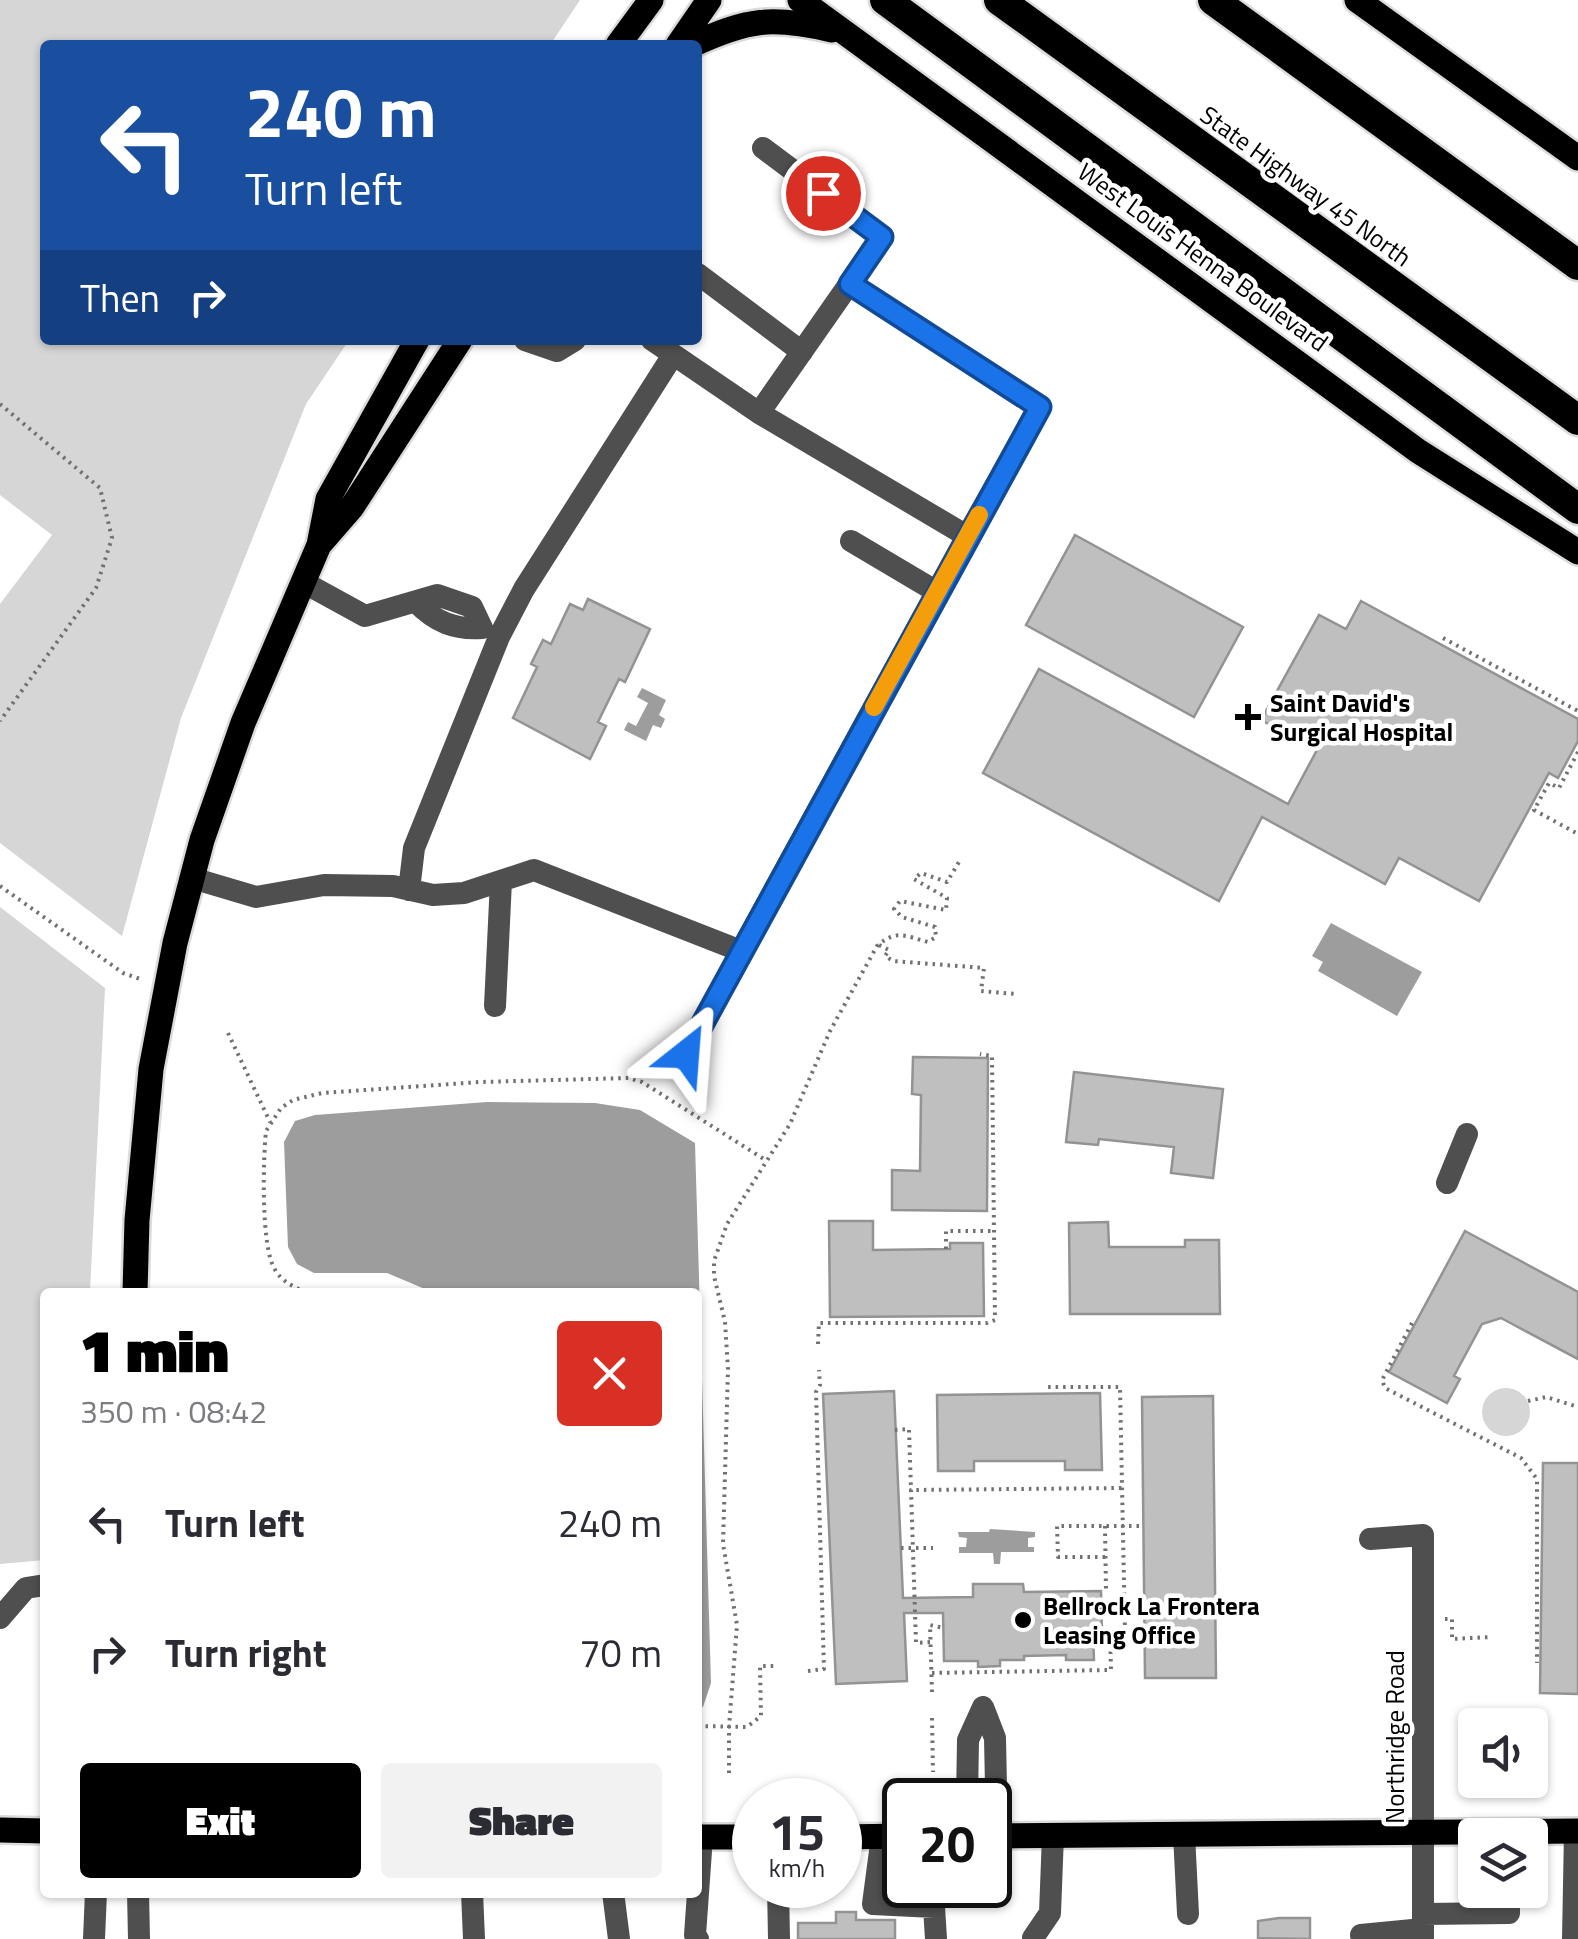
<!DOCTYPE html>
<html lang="en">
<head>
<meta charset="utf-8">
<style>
  :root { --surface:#fff; --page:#f2f2f3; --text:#2b2b33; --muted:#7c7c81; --accent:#000 }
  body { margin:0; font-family:"Titillium Web",sans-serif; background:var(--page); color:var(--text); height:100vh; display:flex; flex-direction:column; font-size:38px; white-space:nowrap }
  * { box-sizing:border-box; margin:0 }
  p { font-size:32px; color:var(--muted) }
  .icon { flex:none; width:55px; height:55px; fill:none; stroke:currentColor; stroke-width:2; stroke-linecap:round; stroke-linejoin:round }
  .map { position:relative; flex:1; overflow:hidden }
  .drawer { position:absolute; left:40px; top:1288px; width:662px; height:610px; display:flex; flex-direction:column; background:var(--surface); border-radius:10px; box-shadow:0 2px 8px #0004 }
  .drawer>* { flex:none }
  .guide { position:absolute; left:40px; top:40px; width:662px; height:305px; border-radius:10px; box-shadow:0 2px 8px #0004; background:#1a4fa0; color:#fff; overflow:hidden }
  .tools { position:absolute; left:1458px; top:1708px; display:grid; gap:20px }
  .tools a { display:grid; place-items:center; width:90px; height:90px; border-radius:10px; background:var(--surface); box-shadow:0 2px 8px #0004; font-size:50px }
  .speed { position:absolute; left:732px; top:1778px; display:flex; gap:20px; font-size:50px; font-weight:700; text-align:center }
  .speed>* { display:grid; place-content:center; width:130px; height:130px; border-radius:50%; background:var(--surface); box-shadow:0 2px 8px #0004; line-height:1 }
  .speed small { font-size:25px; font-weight:400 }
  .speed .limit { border:5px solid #111; border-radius:15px; background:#fff; color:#111 }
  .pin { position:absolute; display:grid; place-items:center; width:85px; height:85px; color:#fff; margin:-42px; border:5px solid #fff; border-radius:50%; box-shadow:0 2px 10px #0007 }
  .me { position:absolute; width:110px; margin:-55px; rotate:28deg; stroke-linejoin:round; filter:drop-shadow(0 0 8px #0008) }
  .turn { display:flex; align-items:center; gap:35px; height:210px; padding:0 40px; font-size:45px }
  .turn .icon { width:130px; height:130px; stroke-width:2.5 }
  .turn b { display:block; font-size:70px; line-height:85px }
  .then { display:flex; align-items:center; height:95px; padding:0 40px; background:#0003; gap:20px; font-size:38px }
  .round { display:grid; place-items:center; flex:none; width:105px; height:105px; border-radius:10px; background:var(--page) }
  .headline { display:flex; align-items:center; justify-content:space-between; height:170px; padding:0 40px }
  h1 { font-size:60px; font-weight:800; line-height:75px; color:var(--accent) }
  .button { display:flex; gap:20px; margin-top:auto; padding:20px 40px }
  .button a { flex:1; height:115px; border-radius:10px; background:var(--accent); color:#fff; font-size:40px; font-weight:800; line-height:115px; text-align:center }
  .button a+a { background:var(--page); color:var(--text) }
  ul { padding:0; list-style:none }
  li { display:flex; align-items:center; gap:30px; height:130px; padding:0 40px }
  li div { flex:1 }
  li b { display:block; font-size:38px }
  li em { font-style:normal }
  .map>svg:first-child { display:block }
  .green { fill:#d6d6d6 }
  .water { fill:#9d9d9d }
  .building { fill:#bfbfbf; stroke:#939393; stroke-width:2.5 }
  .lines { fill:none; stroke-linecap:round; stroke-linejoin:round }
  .major-casing { stroke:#dbdbdb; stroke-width:30 }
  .highway-casing { stroke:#dbdbdb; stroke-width:35 }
  .path { stroke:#717171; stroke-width:4; stroke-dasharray:2.5 5; stroke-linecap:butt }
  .minor { stroke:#4f4f4f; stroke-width:22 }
  .major { stroke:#000; stroke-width:25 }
  .highway { stroke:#000; stroke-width:30 }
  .route-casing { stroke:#114b97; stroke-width:25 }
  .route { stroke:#1a73e8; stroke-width:18 }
  .slow { stroke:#f59e0b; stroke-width:18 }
  .poi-dot { fill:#000; stroke:#fff; stroke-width:4 }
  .labels { text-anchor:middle; stroke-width:9; stroke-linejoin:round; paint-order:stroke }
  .street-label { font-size:25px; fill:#000; stroke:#fff }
  .poi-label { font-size:25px; font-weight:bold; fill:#000; stroke:#fff; text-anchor:start }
</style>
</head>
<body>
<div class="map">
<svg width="1578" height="1939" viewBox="0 0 1578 1939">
  <rect width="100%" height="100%" fill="#fff"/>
  <!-- green -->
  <path class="green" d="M0 0H580L550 45H45V340H349L306 404 181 718 122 936 0 843V604L52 535 0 495Z
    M0 907 105 988 90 1292H45V1560L0 1564Z
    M1482 1412a24 24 0 1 1 48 0a24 24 0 1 1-48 0Z"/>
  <!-- water -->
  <path class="water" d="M642 688 666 700 659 715 665 719 661 728 653 725 646 741 624 730 628 722 636 726 648 703 637 697Z
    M1331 923 1422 972 1397 1016 1318 971 1323 962 1312 956Z
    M487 1102 595 1103 640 1110 695 1143 711 1683 703 1707 698 1708V1292H432L387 1273H314L297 1264 288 1247 284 1142 295 1121 315 1115Z
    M990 1529 1035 1532V1537L1028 1538V1547H1034V1552H1001L1000 1564H994L993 1553H959V1547H966L967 1538 959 1537 958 1532H989Z"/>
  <!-- building -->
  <path class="building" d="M1075 535 1243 627 1194 717 1026 625Z
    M588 599 650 629 625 682 619 679 598 722 606 726 590 759 513 718 537 667 531 664 543 640 551 644 570 604 583 610Z
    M1361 601 1578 719V741L1558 778 1549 773 1479 901 1399 858 1385 884 1262 817 1219 901 983 773 1039 669 1288 804 1317 750 1261 720 1319 615 1346 629Z
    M913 1057 988 1058 987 1211 892 1210V1170L920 1171 921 1095 912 1094Z
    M1074 1072 1223 1089 1213 1178 1171 1173 1174 1147 1099 1139 1098 1145 1066 1142Z
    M829 1221H873V1250L950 1249V1243H983L984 1316 830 1317Z
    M1108 1222 1109 1247H1185V1240H1219L1220 1314H1070L1069 1223Z
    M1465 1231 1578 1292V1359L1501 1318 1482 1324 1454 1376 1460 1379 1447 1403 1389 1372Z
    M894 1391 903 1598 973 1597V1584H1023L1024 1592 1101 1591 1102 1635H1093L1094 1660H1066V1655L1024 1656V1660H1000V1666L978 1667V1661H944L943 1613H904L907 1681 836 1684 823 1394Z
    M1100 1393 1102 1470H1065V1461H974V1471H938L937 1395Z
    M1213 1396 1216 1678H1145L1142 1397Z
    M1543 1463H1578V1694L1540 1693Z
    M836 1912H856V1920H895V1939H798V1923H836Z
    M1279 1918H1310V1939L1258 1938V1921Z"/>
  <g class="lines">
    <!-- major casing -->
    <g class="major-casing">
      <path id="major" d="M800 0 1418 451 1578 552
        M1357 0 1578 158
        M618 45 651 0
        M678 45 709 0
        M692 45C748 19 772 16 832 30
        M319 545 352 507 460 340
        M135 1292 137 1220 151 1069 175 943 202 840 243 723 319 545 328 499 417 340
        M0 1830 45 1831
        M990 1836 1578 1831
        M698 1837H755
        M840 1837 905 1836"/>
    </g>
    <!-- highway casing -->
    <g class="highway-casing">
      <path id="highway" d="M885 0 1578 509
        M999 0 1578 420
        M1213 0 1578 265"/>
    </g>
    <!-- path -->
    <path class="path" d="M0 404 100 488 112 538 96 588 0 721
      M1443 638 1578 711
      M1578 752 1559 788 1549 783 1534 810 1578 834
      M0 886 123 973 143 980
      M879 945 889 950 885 956 893 961 984 968 981 991 1016 994
      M228 1033 270 1122
      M946 1249V1231H993
      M306 1292C293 1287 281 1281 274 1268 261 1244 263 1160 266 1131L281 1108 293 1100 322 1093 480 1082 629 1078 642 1082 767 1161
      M1412 1323 1382 1380 1385 1388 1521 1458 1537 1479V1663
      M818 1344 819 1323H987L995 1320 992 1056 980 1054
      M1528 1401 1546 1397 1578 1407
      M895 1430 909 1429 911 1490
      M1105 1526 1106 1591
      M901 1548H933
      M1105 1557H1058L1057 1526H1144
      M1445 1619H1452V1639L1491 1637
      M930 1642 916 1643 911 1490 1123 1488
      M808 1671 824 1669 816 1392 820 1385 819 1370
      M932 1673 1111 1670 1110 1631 1125 1632 1120 1387H1045
      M932 1692 930 1625 944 1628
      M932 1718 933 1772
      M698 1726 747 1727 761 1716 760 1666H778
      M729 1773V1727L737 1625 723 1544 728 1369 725 1322 714 1276V1261L727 1224 790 1124 830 1031 877 946C896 929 905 936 928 942L936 937 935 927 902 917 894 909 900 901 946 910 947 898 914 879 921 873 947 882 959 862"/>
    <!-- minor -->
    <path class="minor" d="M698 274 802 352
      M850 284 1040 407 967 536
      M525 340 557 351 575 340
      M652 340 759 413
      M851 541 937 592
      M303 582 365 616 437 595 472 607 482 628C455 630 435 622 416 602
      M192 878 256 897 324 885 393 886 433 895 464 893 534 870 741 951 967 536 759 413 882 237 763 148
      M409 890 414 848 499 637 524 589 673 355
      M495 1006 501 881
      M686 1054 741 951
      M1447 1183 1467 1134
      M1370 1539 1423 1535V1939
      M0 1618 26 1588 45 1585
      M983 1707 995 1738 997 1835
      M967 1800 968 1740 983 1707
      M1184 1834 1188 1914
      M882 1836 873 1904 934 1907V1885
      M778 1885 779 1939
      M138 1892 139 1939
      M472 1892 474 1939
      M613 1892 619 1939
      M934 1907 936 1939
      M1423 1914 1509 1913V1890
      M1033 1938 1050 1913 1053 1835
      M94 1939 96 1892
      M698 1939 695 1935 702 1837
      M1362 1939 1361 1935 1423 1929
      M1573 1939 1575 1831"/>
    <!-- major -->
    <use href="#major" class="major"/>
    <!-- highway -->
    <use href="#highway" class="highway"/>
  </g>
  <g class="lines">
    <!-- route casing -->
    <g class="route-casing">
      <path id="route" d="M686 1054 1040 407 850 284 882 237 823 193"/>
    </g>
    <!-- route -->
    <use href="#route" class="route"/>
    <!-- slow -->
    <path class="slow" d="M874 707 979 515"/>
  </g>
  <!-- markers -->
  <g class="poi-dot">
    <path d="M1243 702h10v10h10v10h-10v10h-10v-10h-10v-10h10z"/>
    <circle cx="1023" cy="1620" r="10"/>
  </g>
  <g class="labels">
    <!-- street labels -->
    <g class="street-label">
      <text transform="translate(1306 186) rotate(36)" y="9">State Highway 45 North</text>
      <text transform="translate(1203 257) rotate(36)" y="9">West Louis Henna Boulevard</text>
      <text transform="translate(1395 1737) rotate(-90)" y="9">Northridge Road</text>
    </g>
    <!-- poi labels -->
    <g class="poi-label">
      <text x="1270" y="712">Saint David's<tspan x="1270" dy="29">Surgical Hospital</tspan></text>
      <text x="1043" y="1615">Bellrock La Frontera<tspan x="1043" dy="29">Leasing Office</tspan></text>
    </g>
  </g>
</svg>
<div class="tools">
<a><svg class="icon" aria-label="sound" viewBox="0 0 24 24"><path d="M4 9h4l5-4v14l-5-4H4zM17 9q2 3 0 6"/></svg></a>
<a><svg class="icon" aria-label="layers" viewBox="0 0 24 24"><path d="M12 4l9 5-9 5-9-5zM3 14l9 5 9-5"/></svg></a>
</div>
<div class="speed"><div>15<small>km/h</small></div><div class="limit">20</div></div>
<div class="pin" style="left:823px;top:193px;background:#d93025"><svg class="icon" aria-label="arrive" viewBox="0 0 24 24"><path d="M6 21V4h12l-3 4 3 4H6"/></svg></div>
<svg class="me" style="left:686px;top:1054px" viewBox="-20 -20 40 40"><path d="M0-17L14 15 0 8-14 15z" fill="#1a73e8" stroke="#fff" stroke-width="4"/></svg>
<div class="guide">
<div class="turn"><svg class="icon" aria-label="left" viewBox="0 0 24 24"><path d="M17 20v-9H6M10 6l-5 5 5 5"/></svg><div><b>240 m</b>Turn left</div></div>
<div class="then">Then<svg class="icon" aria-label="right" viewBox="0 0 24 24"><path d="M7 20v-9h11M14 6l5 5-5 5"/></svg></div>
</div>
<section class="drawer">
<div class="headline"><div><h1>1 min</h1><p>350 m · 08:42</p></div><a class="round" style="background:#d93025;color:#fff"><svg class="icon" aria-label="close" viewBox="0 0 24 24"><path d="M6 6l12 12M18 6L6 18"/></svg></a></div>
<ul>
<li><svg class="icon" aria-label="left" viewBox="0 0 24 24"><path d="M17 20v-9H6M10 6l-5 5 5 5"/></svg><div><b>Turn left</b></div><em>240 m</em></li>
<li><svg class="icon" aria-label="right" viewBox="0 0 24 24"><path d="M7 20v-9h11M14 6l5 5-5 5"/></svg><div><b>Turn right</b></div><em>70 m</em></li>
</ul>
<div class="button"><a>Exit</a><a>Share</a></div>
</section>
</div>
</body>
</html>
